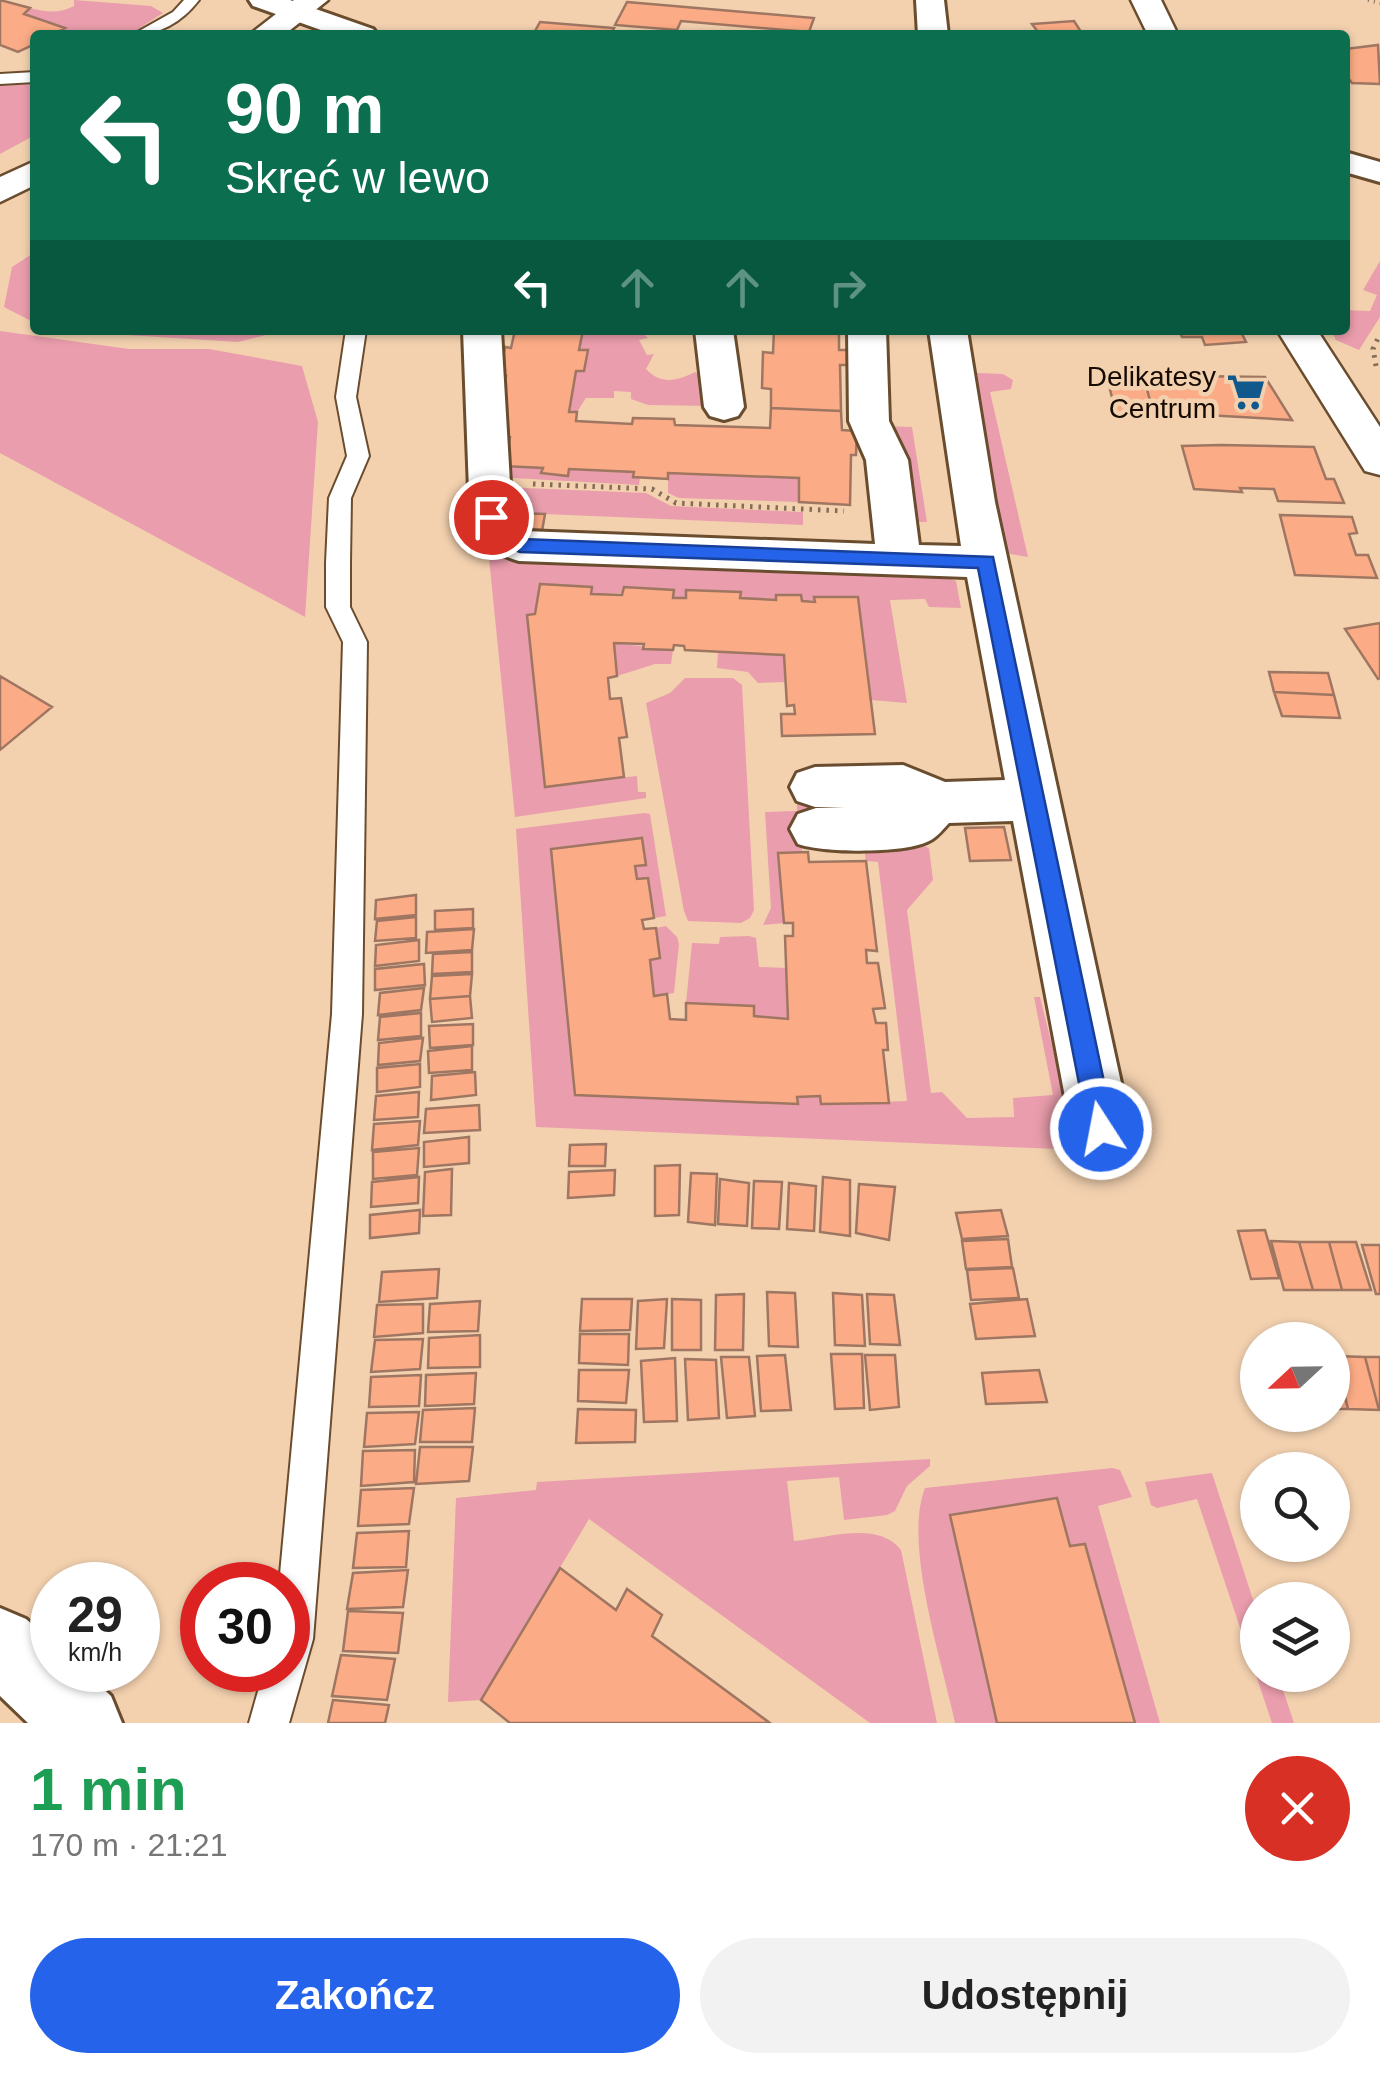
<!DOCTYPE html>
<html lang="pl">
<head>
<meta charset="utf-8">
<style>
  :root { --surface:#fff; --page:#f2f2f2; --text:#222; --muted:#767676; --accent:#2563eb }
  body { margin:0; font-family:Helvetica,sans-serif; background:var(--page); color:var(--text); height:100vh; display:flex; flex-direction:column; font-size:38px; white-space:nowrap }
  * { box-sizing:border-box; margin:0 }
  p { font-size:32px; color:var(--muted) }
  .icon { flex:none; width:55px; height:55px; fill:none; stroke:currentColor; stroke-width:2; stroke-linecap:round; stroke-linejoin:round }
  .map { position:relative; height:1723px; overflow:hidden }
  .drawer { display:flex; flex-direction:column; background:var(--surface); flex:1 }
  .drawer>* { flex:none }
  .top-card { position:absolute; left:30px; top:30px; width:1320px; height:305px; border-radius:10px; box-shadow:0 2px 8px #0004; background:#0b6e4f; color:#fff; overflow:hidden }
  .needle { width:65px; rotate:248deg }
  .tools { position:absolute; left:1240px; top:1322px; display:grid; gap:20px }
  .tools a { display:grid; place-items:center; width:110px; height:110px; border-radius:50%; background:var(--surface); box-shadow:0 2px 8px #0004; font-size:50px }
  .speed { position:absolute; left:30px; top:1562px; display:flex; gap:20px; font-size:50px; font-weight:700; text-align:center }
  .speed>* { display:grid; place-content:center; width:130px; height:130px; border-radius:50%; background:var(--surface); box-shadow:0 2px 8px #0004; line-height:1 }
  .speed small { font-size:25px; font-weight:400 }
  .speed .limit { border:15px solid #d22; background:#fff; color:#111 }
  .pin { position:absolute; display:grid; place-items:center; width:85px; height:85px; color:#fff; margin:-42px; border:5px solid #fff; border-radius:50%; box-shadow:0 2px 10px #0007 }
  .me { position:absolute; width:110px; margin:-55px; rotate:349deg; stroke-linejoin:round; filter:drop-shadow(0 0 8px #0008) }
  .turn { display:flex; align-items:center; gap:35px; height:210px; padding:0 30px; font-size:45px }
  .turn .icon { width:130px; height:130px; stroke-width:2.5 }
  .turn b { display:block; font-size:70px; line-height:85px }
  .lanes { display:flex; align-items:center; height:95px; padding:0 30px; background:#0003; justify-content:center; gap:50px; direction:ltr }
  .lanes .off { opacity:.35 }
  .round { display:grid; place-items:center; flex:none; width:105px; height:105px; border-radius:52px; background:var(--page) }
  .head { display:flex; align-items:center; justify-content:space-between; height:170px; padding:0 30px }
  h1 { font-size:60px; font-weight:700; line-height:75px; color:#1e9e55 }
  .action { display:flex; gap:20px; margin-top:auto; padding:20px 30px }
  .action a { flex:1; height:115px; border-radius:60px; background:var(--accent); color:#fff; font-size:40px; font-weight:700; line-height:115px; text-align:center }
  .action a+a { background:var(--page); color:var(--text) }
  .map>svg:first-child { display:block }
  .green { fill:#ea9dac }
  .building { fill:#fbac86; stroke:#9f7662; stroke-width:2.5 }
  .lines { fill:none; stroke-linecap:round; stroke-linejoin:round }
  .service-casing { stroke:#6a4d2f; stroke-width:4 }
  .minor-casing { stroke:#6a4d2f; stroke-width:6 }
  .tertiary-casing { stroke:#6a4d2f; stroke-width:5 }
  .secondary-casing { stroke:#6a4d2f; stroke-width:5 }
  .path-far1 { stroke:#836d57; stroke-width:4; stroke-dasharray:1 5; stroke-linecap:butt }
  .path { stroke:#836d57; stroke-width:5; stroke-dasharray:2.5 6; stroke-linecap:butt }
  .service { fill:#fff; fill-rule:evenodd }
  .minor { fill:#fff; fill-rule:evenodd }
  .tertiary { fill:#fff; fill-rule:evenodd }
  .secondary { fill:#fff; fill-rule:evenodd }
  .route { fill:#2563eb; stroke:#184099; stroke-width:2.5 }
  .labels { text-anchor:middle; stroke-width:9; stroke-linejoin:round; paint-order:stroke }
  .far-poi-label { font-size:28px; fill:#160b02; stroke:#f3d1af; text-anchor:end }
</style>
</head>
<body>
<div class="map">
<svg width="1380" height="1723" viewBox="0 0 1380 1723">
  <rect width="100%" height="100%" fill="#f3d1af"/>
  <!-- green -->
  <path class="green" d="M74 0 151 6 163 13 129 35H52L64 28 24 14 30 8C46 12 59 14 74 6Z
    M35 81V135L0 154V83Z
    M35 252V323L4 307 12 267Z
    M1380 261V317L1359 350 1336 340 1331 330H1345V310L1370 311 1377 295 1363 290Z
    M49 330H286L238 342Z
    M583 330H639L648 338 639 340 647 355 654 354 646 369C661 385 677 381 695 372L708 381 712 406 648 405 631 399V392L614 391V398H586L577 412H569L576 371 584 370 588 351 579 350Z
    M0 331 129 349H209L302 366 318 422 305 617 0 453Z
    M500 370 499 376H506L499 410 507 411 501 436 510 437 505 466 543 468 542 473 567 475 569 469 634 472 633 477H640L639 485 493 477 487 371Z
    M977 373 1003 374 1013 380 1011 389 990 392 1028 557 1004 553 970 376Z
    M881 426 912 427 927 522H915L901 444Z
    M668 473 799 478V502L679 498 668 493Z
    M501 487 646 493 671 506 803 512V525L497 512Z
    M489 558 928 571 956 581 961 608 929 607 925 599 890 600 907 703 871 700 858 597 802 601 800 595H777L776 600 740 598 741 593 673 598 674 591 591 594V587L540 584 535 614 527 615 545 786 637 776 638 792H646V798L515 817Z
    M614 643 673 650 671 664H655L617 676Z
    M718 652 784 655 785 682 758 683 748 672 717 668Z
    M685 678H733L742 685 754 910 750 918 741 923 688 921 684 911 646 703 670 693Z
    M797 799 910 810 798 811 802 852 778 853 784 923 763 925 771 908 765 812 797 811Z
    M644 813 650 814 666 916 654 918 648 878 637 879 635 866 646 864 642 838 552 850 575 1095 797 1104V1097L820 1096 821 1104 907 1101 878 862 866 861 864 847 919 844 929 848 933 880 907 910 931 1093 942 1092 967 1118 1014 1117 1013 1098 1053 1095 1034 997H1040L1078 1150 536 1127 516 829Z
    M666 926 677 937 679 944 674 993 654 996 650 960 660 957 656 928Z
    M749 936 756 938 759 967 786 968 788 1019 754 1016 753 1006 686 1003 692 943 719 944 720 937Z
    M930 1459V1466L907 1486 895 1511 887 1515 844 1520 839 1477 787 1481 794 1541C828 1538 878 1520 901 1550L937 1723H870L589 1519 481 1700 448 1702 456 1498 536 1490 537 1482Z
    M1112 1468 1120 1470 1132 1497 1098 1506 1160 1723H1135L1085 1544 1070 1546 1056 1498 950 1516 997 1723H955C942 1661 903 1544 925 1488Z
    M1212 1473 1257 1612 1258 1675H1278L1294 1723H1272L1197 1499 1157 1508 1151 1505 1145 1482Z"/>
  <!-- building -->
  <path class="building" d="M0 0 30 8 24 14 65 28 52 35H35V44L18 52 0 45Z
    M627 2 814 18 809 32 681 21 677 30 615 25Z
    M1074 21 1083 35 1007 33 1038 32 1032 24Z
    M540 22 614 28 610 35 535 31Z
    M1378 45 1380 84 1352 83 1345 74V49Z
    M515 330H583L579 350H588L584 371H576L569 412H577L576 421 632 424 633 418 674 419 675 425 770 428 771 408 841 411 842 430 857 431 856 455H851L850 505 799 502V478L668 473V479L633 477 634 472 569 469 568 476 541 473 543 468 505 466 510 437 500 436 507 411H498L506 376H499L505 347 511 348Z
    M774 330H839V350H848V365H840L841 411 771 408V389L762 388 763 352 773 353Z
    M1179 330H1240L1246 342 1205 345 1202 337H1182Z
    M1106 373 1143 374 1154 416 1116 414Z
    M1191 376 1265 377 1292 420 1153 412 1144 378 1191 379Z
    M1221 445 1314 447 1326 479H1334L1344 503 1278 501 1274 489 1240 488 1242 492 1194 489 1182 446Z
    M512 513 545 514 541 537 540 530 525 529 524 534 507 533Z
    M1280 515 1352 517 1357 533 1349 534 1356 555H1368L1377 578 1295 575Z
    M540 584 592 587 591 594 622 595 624 587 674 590 673 598H686V590L741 592 740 598 776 600V595H801L802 601 815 602 814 597H858L875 734 782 736 781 714H795L794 705 787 706 784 655 685 650 684 646 674 645 673 650 643 649 644 644 614 643 617 676 608 678 610 699 621 698 627 737 619 738 624 777 545 787 527 615 535 614Z
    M1380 623V678L1378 679 1345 629Z
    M1269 672 1328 673 1334 695 1274 692Z
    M0 676 52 707 0 750Z
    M1274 692 1334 695 1340 718 1282 716Z
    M1004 827 1011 860 970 861 965 828Z
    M642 838 646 865 635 866 637 879 648 878 654 918 642 920 644 929 656 928 660 958 650 960 654 996 667 994 670 1019 686 1020V1003L754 1006V1016L788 1019 785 936H793V923H784L778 853 808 852 809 862 866 861 877 951 866 950 867 963H878L885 1008 873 1009 876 1023H886L888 1050H883L889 1103 821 1104 820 1096 797 1097 798 1104 575 1095 551 849Z
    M416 895V915L375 919 376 900Z
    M473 909V928L435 930V911Z
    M416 917V938L375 941 377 921Z
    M474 929 472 950 426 953 427 932Z
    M419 940V961L375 966 376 945Z
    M472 952V972L432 974 433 954Z
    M424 964 425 985 375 990V969Z
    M472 974 470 996 430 999 432 976Z
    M424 988 421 1010 378 1015 380 993Z
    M470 996 472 1018 432 1022 430 999Z
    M421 1013V1036L378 1040 380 1017Z
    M473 1024V1045L430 1048 429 1026Z
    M423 1038 420 1061 378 1065 379 1043Z
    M472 1046V1070L429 1073 428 1051Z
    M420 1064V1087L377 1092V1068Z
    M475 1072 476 1095 431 1100 432 1076Z
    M419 1092 418 1117 374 1120 376 1096Z
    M479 1105 480 1130 424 1133 426 1109Z
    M420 1121 418 1145 372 1150 374 1124Z
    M469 1137V1163L424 1167V1142Z
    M606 1144 605 1166H569L570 1145Z
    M419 1148 417 1175 373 1179V1152Z
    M680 1165 679 1215 655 1216V1166Z
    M452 1169 451 1215 423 1216 425 1172Z
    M615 1170 614 1195 568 1198 569 1172Z
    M691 1173 717 1174 715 1225 688 1222Z
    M419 1177 418 1203 371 1207 372 1182Z
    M823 1177 850 1180V1236L820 1232Z
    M720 1179 749 1183 747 1226 718 1224Z
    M754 1181 782 1182 779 1229 752 1228Z
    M789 1183 816 1186 814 1231 787 1229Z
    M859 1184 895 1187 889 1240 856 1233Z
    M420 1210 419 1233 370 1238V1215Z
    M1001 1210 1008 1236 962 1239 956 1213Z
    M1265 1230 1279 1278 1251 1279 1238 1231Z
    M1008 1239 1012 1267 966 1269 962 1241Z
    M1271 1241 1299 1242 1313 1290H1284Z
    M1299 1242H1329L1342 1290H1313Z
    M1329 1242H1356L1371 1290H1342Z
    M1362 1245H1380V1294H1376Z
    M1013 1268 1019 1298 971 1300 967 1270Z
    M439 1269 437 1298 379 1302 382 1272Z
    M767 1292 795 1293 798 1347 769 1346Z
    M833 1293 862 1295 865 1346 835 1345Z
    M744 1294 743 1350H715L716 1295Z
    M867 1294 894 1295 900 1345 870 1344Z
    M582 1299H632L630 1330 580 1331Z
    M667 1299 664 1348 636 1349 638 1301Z
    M672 1299 701 1300V1350H672Z
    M1027 1299 1035 1336 976 1339 970 1304Z
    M480 1301 478 1331 428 1332 430 1304Z
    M423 1304V1333L374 1337 377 1305Z
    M580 1334H629L628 1365 579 1363Z
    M480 1335V1367L428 1368 429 1338Z
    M423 1339 420 1369 371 1372 375 1340Z
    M831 1354H862L864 1408 835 1409Z
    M785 1355 791 1410 761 1411 757 1356Z
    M865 1355H895L899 1407 870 1410Z
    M1332 1356H1335L1348 1409H1332Z
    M1335 1356 1365 1357 1379 1410 1348 1409Z
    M721 1357H749L755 1416 727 1418Z
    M1365 1357H1380V1410H1379Z
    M675 1358 677 1421 644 1422 641 1361Z
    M685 1359 716 1360 719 1418 688 1420Z
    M579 1370H629L626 1403 578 1401Z
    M1039 1370 1047 1402 986 1404 982 1373Z
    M476 1373 474 1404 425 1406 426 1375Z
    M421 1375 419 1406 369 1407 371 1377Z
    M475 1408 472 1442H420L423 1410Z
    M578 1409 636 1410 635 1442 576 1443Z
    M419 1412 415 1444 364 1447 367 1413Z
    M420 1447H473L469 1481 416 1484Z
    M415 1450 414 1482 361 1486 363 1451Z
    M414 1488 409 1524 358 1526 361 1490Z
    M1057 1498 1070 1546 1085 1544 1135 1723H997L950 1515Z
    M409 1531 406 1567 353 1568 357 1533Z
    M560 1568 616 1610 627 1589 662 1615 652 1636 770 1723H510L481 1700Z
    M408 1570 403 1607 347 1609 353 1573Z
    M348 1611 403 1613 398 1653 343 1651Z
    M341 1655 395 1659 387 1700 332 1696Z
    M333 1700 389 1705 385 1723H328Z"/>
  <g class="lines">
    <!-- service casing -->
    <g class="service-casing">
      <path id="service" d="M184 0H199C182 22 160 35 132 35L173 12Z
        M35 72V82L0 84V74Z
        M346 330H366L356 397 369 456 351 498 350 563V607L367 642 362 1014 313 1639 289 1723H249L264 1670H288V1585H279L332 1014 343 642 326 607V563L329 498 347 456 336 397Z"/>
    </g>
    <!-- minor casing -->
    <g class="minor-casing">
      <path id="minor" d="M249 0H290L373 29 378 35H335L253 6Z
        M916 0H944L948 35H918Z
        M1345 152 1380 162V182L1345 172Z
        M463 330H501L512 517 524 531 875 544 866 460 849 421 848 330H886L889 421 908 460 919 545 961 546 929 330H967L995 502 1131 1129 1122 1149 1101 1158 1080 1149 1071 1129 1013 821 949 823C944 828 938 836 931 840 908 854 823 853 798 844L790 829 798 814 816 808 845 807H815L797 801 790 787 797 773 815 767 903 765 945 782 1005 780 967 577 519 561C492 553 480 543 470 517Z
        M695 330H733L744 407 738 416 724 420 710 416 704 407Z
        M0 1608 26 1619 52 1642V1670H83L111 1696 122 1723H28L0 1696Z"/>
    </g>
    <!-- tertiary casing -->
    <g class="tertiary-casing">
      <path id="tertiary" d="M1131 0H1161L1178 35H1148Z
        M1277 330H1317L1380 427V475L1365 471Z"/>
    </g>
    <!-- secondary casing -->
    <g class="secondary-casing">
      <path id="secondary" d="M294 0H328L284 35H249Z
        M35 161V185L0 202V177Z"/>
    </g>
    <!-- path-far1 -->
    <path class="path-far1" d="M1368 0 1380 3"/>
    <!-- path -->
    <path class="path" d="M1376 366 1373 349 1380 334
      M533 484 652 489 676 503 844 511"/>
    <!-- service -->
    <use href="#service" class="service"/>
    <!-- minor -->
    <use href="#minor" class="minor"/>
    <!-- tertiary -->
    <use href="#tertiary" class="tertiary"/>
    <!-- secondary -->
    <use href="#secondary" class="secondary"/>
  </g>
  <!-- route -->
  <path class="route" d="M491 510 497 512 508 533 522 539 993 557 1114 1129 1110 1138 1101 1141 1092 1138 1088 1129 978 568 520 552 495 542 481 517Z"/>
  <!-- icons -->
  <defs>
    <g id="supermarket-bare" transform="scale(3)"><path d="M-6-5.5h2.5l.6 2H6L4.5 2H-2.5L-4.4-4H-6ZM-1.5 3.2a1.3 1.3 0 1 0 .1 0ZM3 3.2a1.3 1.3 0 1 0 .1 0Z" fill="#11598d" stroke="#f3d1af" stroke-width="2.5" paint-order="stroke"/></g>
  </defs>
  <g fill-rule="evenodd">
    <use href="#supermarket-bare" x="1246" y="392"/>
  </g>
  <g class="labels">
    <!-- far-poi labels -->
    <g class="far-poi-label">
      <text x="1216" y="386">Delikatesy<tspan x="1216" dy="32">Centrum</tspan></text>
    </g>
  </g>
</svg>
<div class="tools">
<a><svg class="needle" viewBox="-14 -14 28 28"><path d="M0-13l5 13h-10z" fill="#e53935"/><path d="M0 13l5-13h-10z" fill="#767676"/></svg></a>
<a><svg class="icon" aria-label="search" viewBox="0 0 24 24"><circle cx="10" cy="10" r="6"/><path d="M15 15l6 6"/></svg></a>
<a><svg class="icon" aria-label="layers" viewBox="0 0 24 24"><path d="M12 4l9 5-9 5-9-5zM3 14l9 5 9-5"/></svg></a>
</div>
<div class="speed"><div>29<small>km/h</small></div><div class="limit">30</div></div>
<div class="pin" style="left:491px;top:517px;background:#d93025"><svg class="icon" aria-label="arrive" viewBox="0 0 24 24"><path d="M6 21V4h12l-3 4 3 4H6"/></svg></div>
<svg class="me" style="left:1101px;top:1129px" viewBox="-20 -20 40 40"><circle r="17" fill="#2563eb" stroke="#fff" stroke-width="3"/><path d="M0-11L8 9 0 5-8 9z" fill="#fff"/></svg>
<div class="top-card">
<div class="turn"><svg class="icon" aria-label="left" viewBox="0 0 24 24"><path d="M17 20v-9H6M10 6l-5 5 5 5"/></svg><div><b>90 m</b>Skręć w lewo</div></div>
<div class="lanes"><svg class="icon" aria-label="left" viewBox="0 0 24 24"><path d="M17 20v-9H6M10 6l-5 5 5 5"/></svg><svg class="icon off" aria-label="ahead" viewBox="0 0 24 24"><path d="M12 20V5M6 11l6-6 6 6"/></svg><svg class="icon off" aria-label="ahead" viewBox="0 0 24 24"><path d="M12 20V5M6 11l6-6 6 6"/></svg><svg class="icon off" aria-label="right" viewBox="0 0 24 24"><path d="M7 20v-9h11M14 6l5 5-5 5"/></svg></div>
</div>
</div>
<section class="drawer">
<div class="head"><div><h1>1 min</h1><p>170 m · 21:21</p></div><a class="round" style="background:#d93025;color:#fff"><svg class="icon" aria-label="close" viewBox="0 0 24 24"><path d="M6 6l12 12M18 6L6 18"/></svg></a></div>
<div class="action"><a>Zakończ</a><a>Udostępnij</a></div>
</section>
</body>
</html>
